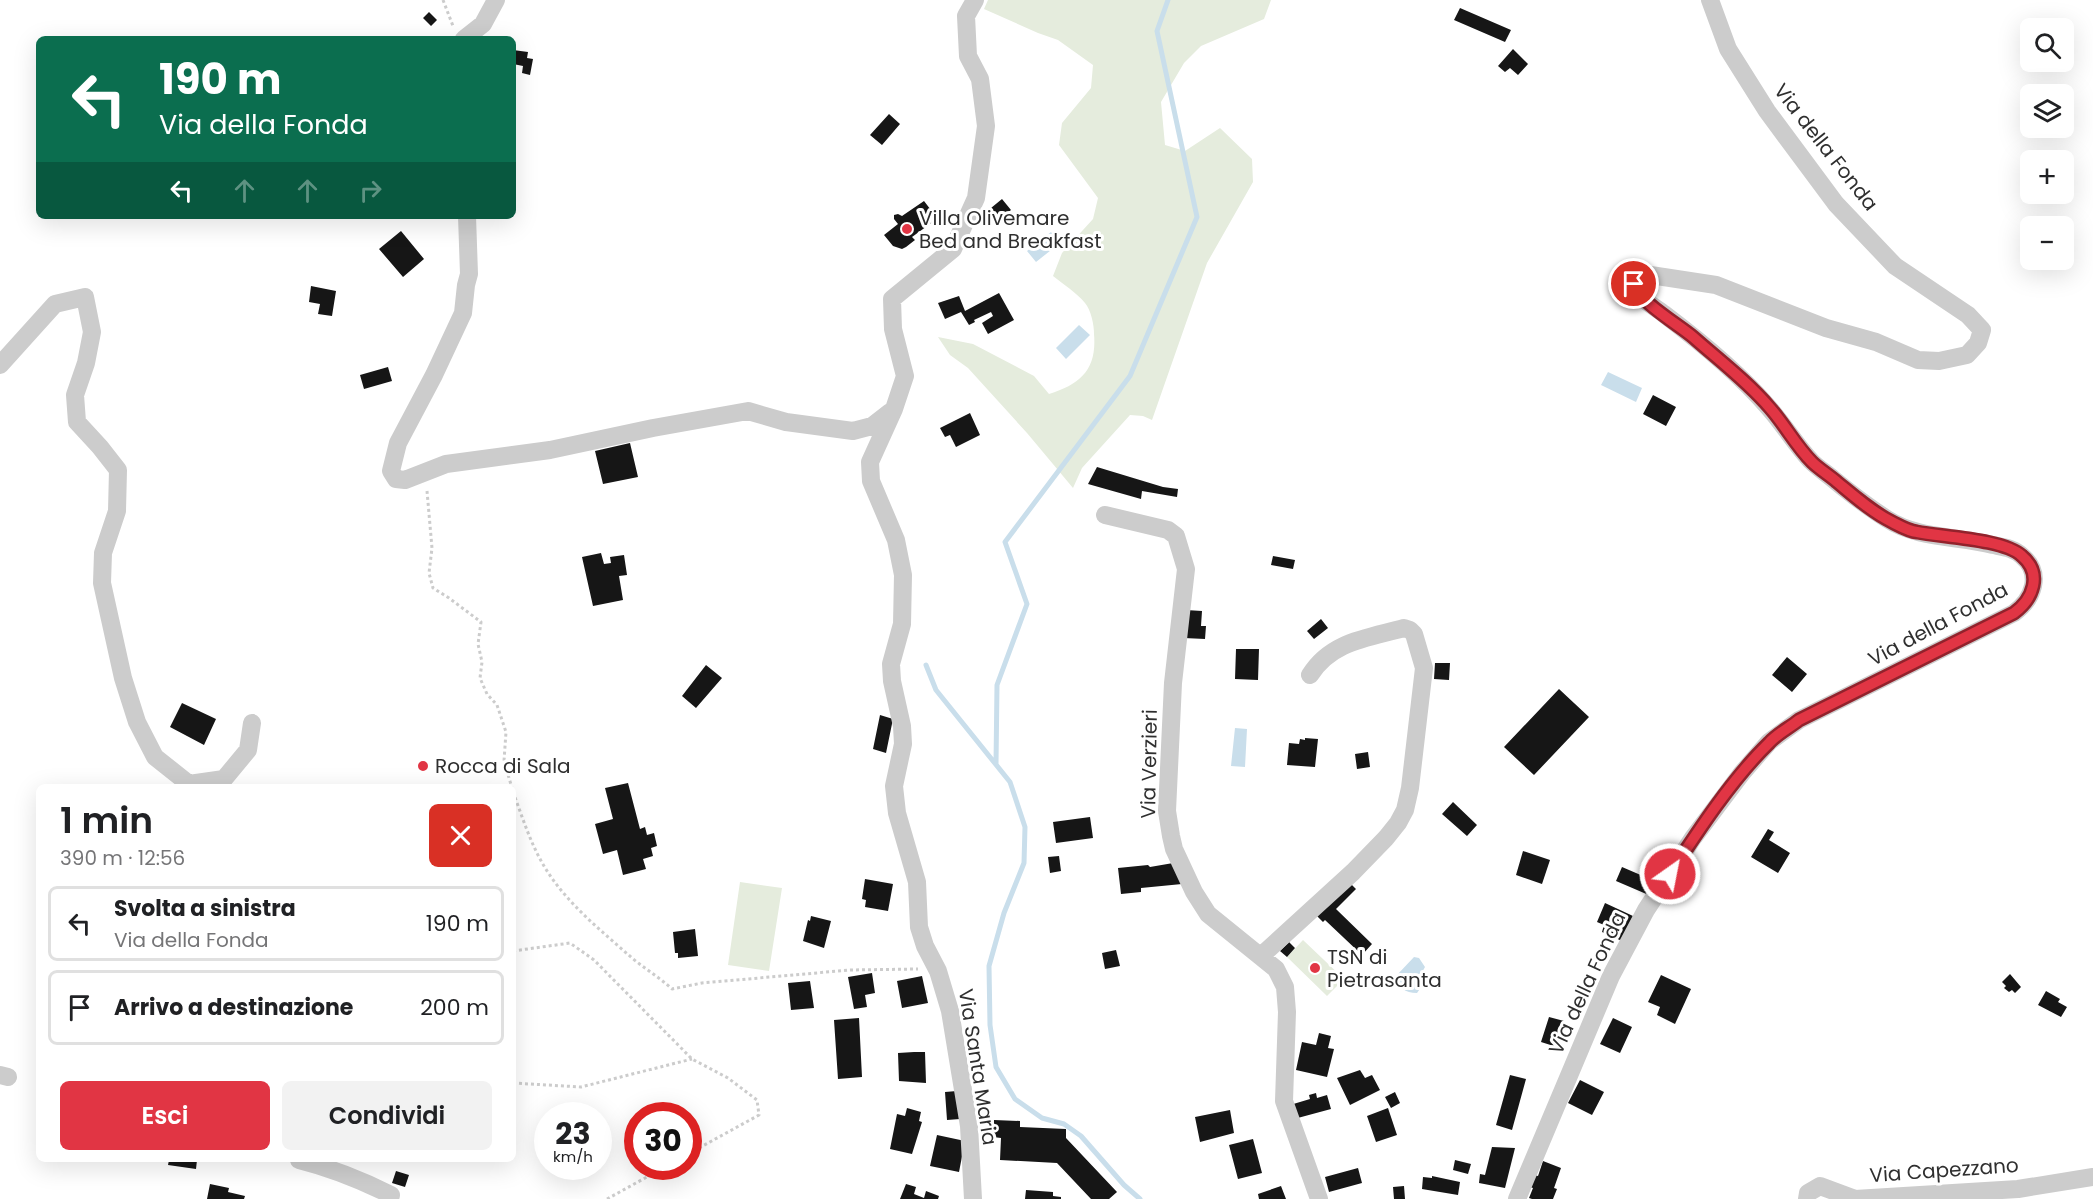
<!DOCTYPE html>
<html lang="it">
<head>
<meta charset="utf-8">
<style>
  :root { --surface:#fff; --page:#f2f2f2; --text:#202124; --muted:#757577; --line:#e0e0e0; --accent:#e13544 }
  body { margin:0; font-family:Poppins,sans-serif; background:var(--page); color:var(--text); height:100vh; display:flex; flex-direction:column; font-size:22px; white-space:nowrap }
  * { box-sizing:border-box; margin:0 }
  p { font-size:20px; color:var(--muted) }
  .icon { flex:none; width:33px; height:33px; fill:none; stroke:currentColor; stroke-width:2; stroke-linecap:round; stroke-linejoin:round }
  .map { position:relative; flex:1; overflow:hidden }
  .panel { position:absolute; left:36px; top:784px; width:480px; height:378px; display:flex; flex-direction:column; background:var(--surface); border-radius:9px; box-shadow:0 6px 24px #0002 }
  .panel>* { flex:none }
  .guide { position:absolute; left:36px; top:36px; width:480px; height:183px; border-radius:9px; box-shadow:0 6px 24px #0002; background:#0b6e4f; color:#fff; overflow:hidden }
  .tools { position:absolute; left:2020px; top:18px; display:grid; gap:12px }
  .tools a { display:grid; place-items:center; width:54px; height:54px; border-radius:9px; background:var(--surface); box-shadow:0 6px 24px #0002; font-size:30px }
  .speed { position:absolute; left:534px; top:1102px; display:flex; gap:12px; font-size:30px; font-weight:700; text-align:center }
  .speed>* { display:grid; place-content:center; width:78px; height:78px; border-radius:50%; background:var(--surface); box-shadow:0 6px 24px #0002; line-height:1 }
  .speed small { font-size:15px; font-weight:400 }
  .speed .limit { border:9px solid #d22; background:#fff; color:#111 }
  .pin { position:absolute; display:grid; place-items:center; width:51px; height:51px; color:#fff; margin:-26px; border:3px solid #fff; border-radius:50%; box-shadow:0 2px 6px #0007 }
  .me { position:absolute; width:66px; margin:-33px; rotate:33deg; stroke-linejoin:round; filter:drop-shadow(0 0 4px #0008) }
  .turn { display:flex; align-items:center; gap:21px; height:126px; padding:0 24px; font-size:27px }
  .turn .icon { width:78px; height:78px; stroke-width:2.5 }
  .turn b { display:block; font-size:42px; line-height:51px }
  .lanes { display:flex; align-items:center; height:57px; padding:0 24px; background:#0003; justify-content:center; gap:30px; direction:ltr }
  .lanes .off { opacity:.35 }
  .round { display:grid; place-items:center; flex:none; width:63px; height:63px; border-radius:9px; background:var(--page) }
  .summary { display:flex; align-items:center; justify-content:space-between; height:102px; padding:0 24px }
  h1 { font-size:36px; font-weight:600; line-height:45px }
  .primary-button { display:flex; gap:12px; margin-top:auto; padding:12px 24px }
  .primary-button a { flex:1; height:69px; border-radius:9px; background:var(--accent); color:#fff; font-size:24px; font-weight:600; line-height:69px; text-align:center }
  .primary-button a+a { background:var(--page); color:var(--text) }
  ul { padding:0; list-style:none }
  li { display:flex; align-items:center; gap:18px; height:75px; margin:0 12px 9px; padding:0 12px; border:3px solid var(--line); border-radius:9px }
  li div { flex:1 }
  li b { display:block; font-size:22px }
  li em { font-style:normal }
  .map>svg:first-child { display:block }
  .green { fill:#e5ecdd }
  .water { fill:#c9deeb }
  .lines { fill:none; stroke-linecap:round; stroke-linejoin:round }
  .stream { stroke:#c9deeb; stroke-width:5 }
  .building { fill:#161616 }
  .path { stroke:#ccc; stroke-width:3; stroke-dasharray:3 3; stroke-linecap:butt }
  .minor { stroke:#ccc; stroke-width:18 }
  .route-casing { stroke:#92222c; stroke-width:15 }
  .route { stroke:#e13544; stroke-width:10 }
  .poi-dot { fill:#e13544; stroke:#fff; stroke-width:2 }
  .labels { text-anchor:middle; stroke-width:6; stroke-linejoin:round; paint-order:stroke }
  .street-label { font-size:20px; fill:#2f2f2f; stroke:#fff }
  .poi-label { font-size:20px; fill:#2f2f2f; stroke:#fff; text-anchor:start }
</style>
</head>
<body>
<div class="map">
<svg width="2093" height="1199" viewBox="0 0 2093 1199">
  <rect width="100%" height="100%" fill="#fff"/>
  <!-- green -->
  <path class="green" d="M988 0H1271L1264 19 1201 46 1184 63 1161 102 1165 145 1185 151 1220 128 1252 159 1253 182 1207 263 1152 420 1143 416 1130 415 1082 468 1073 488 1027 433 968 368 950 355 938 337 973 344 1034 376 1049 394C1081 384 1097 369 1094 334 1094 325 1091 310 1085 303 1077 293 1063 284 1053 276L1062 253 1093 219 1098 198 1059 145 1062 123 1091 88 1093 65 1058 40 1038 33 984 9Z
    M740 882 782 888 769 971 728 965Z
    M1303 940 1344 979 1327 996 1287 957Z"/>
  <!-- water -->
  <path class="water" d="M1051 232 1060 243 1036 262 1027 251Z
    M1079 325 1090 335 1066 359 1056 348Z
    M1608 372 1642 388 1636 402 1601 385Z
    M1235 728 1247 729 1245 767 1231 766Z
    M1414 957 1419 958 1425 967 1420 976 1422 986 1417 993C1405 993 1398 988 1397 975Z"/>
  <g class="lines">
    <!-- stream -->
    <path class="stream" d="M926 665 936 690 1010 782 1025 827 1024 863 1004 913 989 966 990 1025 996 1067 1015 1099 1042 1118 1064 1124 1081 1136 1124 1185 1140 1199
      M996 764 997 685 1027 604 1005 542 1130 376 1197 217 1157 31 1168 0"/>
  </g>
  <!-- building -->
  <path class="building" d="M1460 8 1511 30 1505 42 1454 20Z
    M429 12 437 20 431 26 423 18Z
    M1513 49 1528 64 1518 75 1510 68 1505 72 1498 66Z
    M513 50 528 52 527 58 533 59 530 75 522 73 523 66 513 64Z
    M889 114 900 124 882 145 870 135Z
    M1002 199 1011 210 1000 219 991 208Z
    M924 201 934 214V221L912 237 915 240 906 247 902 249 893 246 884 235 898 224 894 219V215L898 214 902 216Z
    M401 231 424 259 403 277 379 249Z
    M311 286 336 291 332 316 318 314 320 304 309 302Z
    M999 293 1014 320 988 334 982 323 993 316 991 312 974 320 975 322 969 325 961 312 945 319 938 303 959 296 965 311Z
    M388 367 392 381 364 389 360 375Z
    M1653 395 1676 407 1666 426 1643 414Z
    M970 413 980 435 956 447 950 435 945 437 940 428Z
    M630 443 638 477 603 484 595 451Z
    M1097 467 1163 487 1178 489 1177 497 1142 491 1141 499 1088 484Z
    M601 553 604 564 611 563 610 557 624 555 627 575 619 576 623 600 593 606 582 557Z
    M1273 556 1295 560 1293 569 1271 565Z
    M1186 610 1202 611 1201 626H1206L1205 639 1184 638Z
    M1321 619 1328 628 1314 639 1307 631Z
    M1236 649H1259L1258 680 1235 679Z
    M1787 657 1807 674 1792 692 1772 675Z
    M1435 663H1450L1449 680 1434 679Z
    M706 665 722 678 696 708 682 696Z
    M1559 689 1589 717 1534 775 1504 747Z
    M182 703 216 719 204 745 170 727Z
    M880 715 893 719 886 753 873 749Z
    M1305 738 1318 739 1315 767 1287 765 1289 743 1299 744 1300 739 1305 740Z
    M1368 752 1370 767 1357 769 1355 754Z
    M628 783 640 829 645 827 647 835 654 833 657 846 651 848 653 856 643 859 646 869 623 875 617 850 603 854 595 824 613 819 605 788Z
    M1453 802 1477 825 1467 836 1442 814Z
    M1090 817 1093 838 1056 843 1053 822Z
    M1768 829 1774 832 1769 840 1790 853 1778 873 1751 857Z
    M1523 851 1550 860 1542 884 1516 875Z
    M1059 856 1061 871 1050 873 1048 857Z
    M1179 862 1182 884 1141 888V892L1121 894 1118 868 1148 865 1150 867Z
    M1622 867 1657 882 1651 896 1616 881Z
    M865 879 893 884 888 911 865 907 866 900 862 899Z
    M1349 882 1356 889 1336 909 1372 944 1362 955 1325 920 1323 922 1316 915Z
    M1605 903 1633 916 1622 941 1602 932 1604 925 1597 922Z
    M811 916 831 921 824 948 803 941 808 920 810 921Z
    M695 929 698 956 678 958V953H675L673 932Z
    M1289 942 1295 948 1287 957 1280 951Z
    M1116 950 1120 966 1105 969 1102 953Z
    M872 973 875 993 865 995 867 1007 854 1009 848 977Z
    M2010 974 2021 987 2015 993 2012 990 2009 992 2004 988 2006 986 2002 982Z
    M1661 975 1691 989 1675 1024 1657 1015 1660 1007 1648 1002Z
    M922 976 928 1003 902 1008 897 981Z
    M810 981 814 1008 791 1010 788 983Z
    M2046 991 2060 999 2058 1002 2067 1007 2061 1017 2038 1005Z
    M1549 1017 1564 1021 1559 1038 1562 1039 1560 1048 1541 1042Z
    M859 1018 862 1077 838 1079 834 1020Z
    M1613 1018 1632 1027 1620 1053 1600 1044Z
    M1319 1033 1331 1036 1328 1048 1334 1049 1327 1077 1296 1070 1302 1042 1316 1045Z
    M914 1052H925L926 1083 899 1081 898 1053Z
    M1360 1070 1365 1078 1372 1075 1380 1090 1350 1105 1337 1078Z
    M1510 1075 1526 1079 1512 1130 1496 1125Z
    M1580 1080 1604 1092 1592 1115 1568 1103Z
    M957 1091 960 1119 947 1120 945 1092Z
    M1395 1092 1400 1103 1391 1108 1385 1097Z
    M1316 1093 1317 1098 1327 1095 1331 1109 1294 1119 1290 1105 1310 1099 1309 1095Z
    M907 1108 921 1112 919 1121 922 1122 912 1154 890 1149 897 1114 905 1116Z
    M1388 1108 1397 1135 1376 1142 1367 1116Z
    M1230 1110 1234 1133 1200 1142 1195 1117Z
    M994 1120 1020 1121V1127L1066 1129V1138L1117 1192 1109 1199H1091L1057 1163 1000 1160 1001 1138 993 1137Z
    M937 1135 965 1141 959 1172 930 1166Z
    M1253 1139 1262 1173 1238 1179 1229 1145Z
    M1492 1147 1515 1148 1505 1188 1479 1183 1480 1174 1485 1175Z
    M169 1160H197L196 1169 168 1165Z
    M1455 1160 1471 1164 1468 1174 1453 1170Z
    M1543 1161 1561 1168 1554 1188 1557 1189 1553 1199H1532L1529 1198 1533 1188 1530 1187 1534 1175 1538 1176Z
    M1358 1168 1362 1183 1329 1192 1325 1177Z
    M396 1171 409 1175 405 1187 392 1183Z
    M1432 1176 1460 1182 1458 1195 1422 1189 1423 1177 1432 1178Z
    M210 1184 229 1188 228 1192 245 1196 244 1199H207Z
    M906 1184 916 1187 914 1194 924 1198 926 1191 939 1196 938 1199H900Z
    M1281 1186 1286 1199H1259L1258 1194Z
    M1404 1186 1405 1199H1394L1393 1187Z
    M1026 1190 1053 1192V1196L1061 1197V1199H1025Z"/>
  <g class="lines">
    <!-- path -->
    <path class="path" d="M443 0 453 26
      M427 491 432 548 429 573 433 588 449 598 481 622 478 644 482 662 480 678 487 694 497 705 506 732 504 761 512 788
      M513 792C521 813 528 836 539 857 560 898 598 928 632 958 645 969 659 977 672 989L702 983 850 970 918 969
      M513 951 570 943 594 960 692 1059 728 1078 757 1100 759 1115 688 1154
      M513 1083 581 1087 692 1059
      M607 1199 665 1167"/>
    <!-- minor -->
    <path class="minor" d="M464 39 483 24 496 0
      M467 216 469 274 466 285 463 313 434 375 398 443 391 471 396 479 405 480 446 464 550 450 653 428 748 411 786 422 853 431 872 426 890 412
      M0 365 55 304 85 297 92 332 86 363 75 395 77 422 100 447 118 470 117 511 103 553 102 583 123 678 137 722 155 757 189 784 224 779 248 750 252 723
      M1105 515 1168 530 1176 536 1186 569 1173 683 1167 811 1171 836 1174 849 1194 892 1208 914 1276 969 1285 987 1287 1012 1284 1101 1319 1199
      M1261 956 1353 872 1386 838 1398 823 1405 810 1410 788 1424 668 1414 634 1410 630 1404 628C1368 638 1331 641 1310 675
      M0 1075 8 1077
      M299 1160C331 1168 361 1180 391 1195L390 1199
      M973 1199 969 1126 950 1011 938 971 925 946 919 927 917 882 897 813 894 786 903 744 902 726 892 681 891 664 902 624 903 575 896 540 871 481 870 462 894 409 905 376 893 329 892 299 953 249 976 198 986 126 980 79 968 56 966 16 975 0
      M1517 1199 1611 976 1646 910 1693 838 1742 773 1769 742 1799 720 2014 613C2033 599 2043 574 2022 556 2014 548 2003 547 1993 545 1958 536 1918 539 1887 519 1868 507 1850 493 1833 479 1826 473 1818 468 1811 461 1796 445 1784 425 1769 408 1739 373 1701 342 1664 314 1652 304 1618 289 1644 274L1716 285 1826 328 1876 342 1918 360 1939 361 1967 355 1978 343 1982 330 1968 315 1895 266 1836 204 1767 111 1728 49 1710 0
      M1807 1199 1808 1193 1820 1186 1855 1199 2018 1189 2093 1177"/>
  </g>
  <g class="lines">
    <!-- route casing -->
    <g class="route-casing">
      <path id="route" d="M1634 284C1638 301 1679 325 1693 337 1719 360 1748 382 1770 408 1785 425 1796 446 1812 462 1819 469 1829 475 1837 482 1854 496 1872 512 1892 522 1900 526 1908 531 1917 532 1942 537 2004 539 2022 556 2043 574 2033 599 2014 613L1799 720C1789 728 1777 734 1769 743 1732 779 1698 831 1670 874"/>
    </g>
    <!-- route -->
    <use href="#route" class="route"/>
  </g>
  <!-- markers -->
  <g class="poi-dot">
    <circle cx="907" cy="229" r="6"/>
    <circle cx="423" cy="766" r="6"/>
    <circle cx="1315" cy="968" r="6"/>
  </g>
  <g class="labels">
    <!-- street labels -->
    <g class="street-label">
      <text transform="translate(1826 147) rotate(52)" y="7">Via della Fonda</text>
      <text transform="translate(1938 624) rotate(-28)" y="7">Via della Fonda</text>
      <text transform="translate(1149 764) rotate(-89)" y="7">Via Verzieri</text>
      <text transform="translate(1587 983) rotate(-65)" y="7">Via della Fonda</text>
      <text transform="translate(978 1067) rotate(81)" y="7">Via Santa Maria</text>
      <text transform="translate(1944 1170) rotate(-4)" y="7">Via Capezzano</text>
    </g>
    <!-- poi labels -->
    <g class="poi-label">
      <text x="919" y="225">Villa Olivemare<tspan x="919" dy="23">Bed and Breakfast</tspan></text>
      <text x="435" y="773">Rocca di Sala</text>
      <text x="1327" y="964">TSN di<tspan x="1327" dy="23">Pietrasanta</tspan></text>
    </g>
  </g>
</svg>
<div class="tools">
<a><svg class="icon" aria-label="search" viewBox="0 0 24 24"><circle cx="10" cy="10" r="6"/><path d="M15 15l6 6"/></svg></a>
<a><svg class="icon" aria-label="layers" viewBox="0 0 24 24"><path d="M12 4l9 5-9 5-9-5zM3 14l9 5 9-5"/></svg></a>
<a>+</a>
<a>−</a>
</div>
<div class="speed"><div>23<small>km/h</small></div><div class="limit">30</div></div>
<div class="pin" style="left:1634px;top:284px;background:#d93025"><svg class="icon" aria-label="arrive" viewBox="0 0 24 24"><path d="M6 21V4h12l-3 4 3 4H6"/></svg></div>
<svg class="me" style="left:1670px;top:874px" viewBox="-20 -20 40 40"><circle r="17" fill="#e13544" stroke="#fff" stroke-width="3"/><path d="M0-11L8 9 0 5-8 9z" fill="#fff"/></svg>
<div class="guide">
<div class="turn"><svg class="icon" aria-label="left" viewBox="0 0 24 24"><path d="M17 20v-9H6M10 6l-5 5 5 5"/></svg><div><b>190 m</b>Via della Fonda</div></div>
<div class="lanes"><svg class="icon" aria-label="left" viewBox="0 0 24 24"><path d="M17 20v-9H6M10 6l-5 5 5 5"/></svg><svg class="icon off" aria-label="ahead" viewBox="0 0 24 24"><path d="M12 20V5M6 11l6-6 6 6"/></svg><svg class="icon off" aria-label="ahead" viewBox="0 0 24 24"><path d="M12 20V5M6 11l6-6 6 6"/></svg><svg class="icon off" aria-label="right" viewBox="0 0 24 24"><path d="M7 20v-9h11M14 6l5 5-5 5"/></svg></div>
</div>
<section class="panel">
<div class="summary"><div><h1>1 min</h1><p>390 m · 12:56</p></div><a class="round" style="background:#d93025;color:#fff"><svg class="icon" aria-label="close" viewBox="0 0 24 24"><path d="M6 6l12 12M18 6L6 18"/></svg></a></div>
<ul>
<li><svg class="icon" aria-label="left" viewBox="0 0 24 24"><path d="M17 20v-9H6M10 6l-5 5 5 5"/></svg><div><b>Svolta a sinistra</b><p>Via della Fonda</p></div><em>190 m</em></li>
<li><svg class="icon" aria-label="arrive" viewBox="0 0 24 24"><path d="M6 21V4h12l-3 4 3 4H6"/></svg><div><b>Arrivo a destinazione</b></div><em>200 m</em></li>
</ul>
<div class="primary-button"><a>Esci</a><a>Condividi</a></div>
</section>
</div>
</body>
</html>
